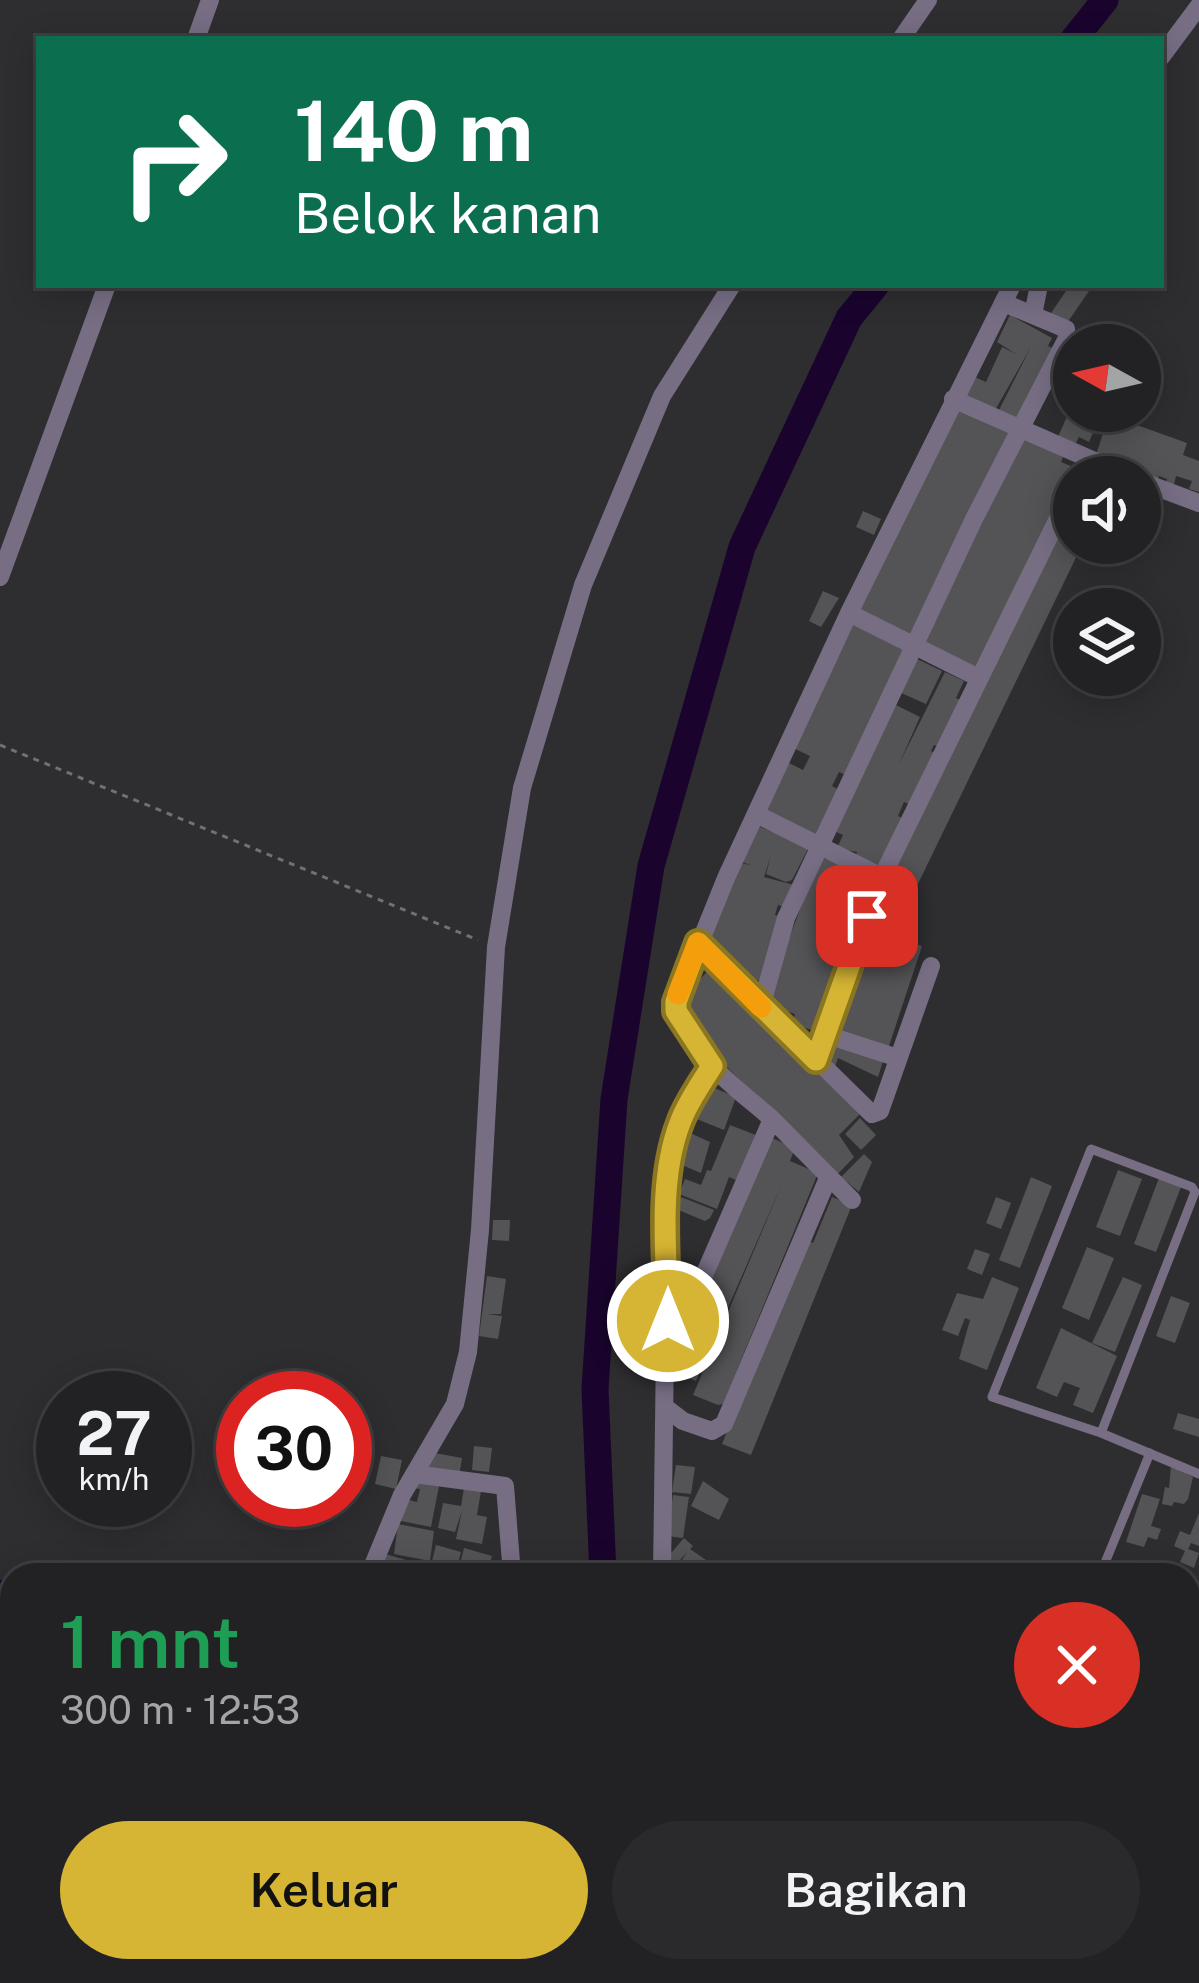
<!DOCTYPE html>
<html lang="id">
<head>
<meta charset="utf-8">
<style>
  :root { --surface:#222224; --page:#2a2a2c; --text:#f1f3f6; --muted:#a2a4a6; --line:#3f3f41; --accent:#d6b534 }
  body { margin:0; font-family:"Public Sans",sans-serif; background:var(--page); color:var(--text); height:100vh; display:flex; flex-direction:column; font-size:45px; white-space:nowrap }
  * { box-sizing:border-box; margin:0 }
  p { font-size:39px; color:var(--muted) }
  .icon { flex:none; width:66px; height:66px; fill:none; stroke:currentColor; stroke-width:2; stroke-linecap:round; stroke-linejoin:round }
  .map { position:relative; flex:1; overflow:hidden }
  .drawer { position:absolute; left:0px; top:1563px; width:1200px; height:420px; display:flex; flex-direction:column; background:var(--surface); border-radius:36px 36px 0 0; box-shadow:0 6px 30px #0003,0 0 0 3px var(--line) }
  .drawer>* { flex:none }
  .hud { position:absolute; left:36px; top:36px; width:1128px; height:252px; border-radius:0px; box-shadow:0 6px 30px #0003,0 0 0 3px var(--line); background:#0b6e4f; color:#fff; overflow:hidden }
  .needle { width:78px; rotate:278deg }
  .fabs { position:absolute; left:1053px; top:324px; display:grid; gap:24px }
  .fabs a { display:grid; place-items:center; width:108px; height:108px; border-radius:50%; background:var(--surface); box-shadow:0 6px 30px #0003,0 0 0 3px var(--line); font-size:60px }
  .speed { position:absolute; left:36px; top:1371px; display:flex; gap:24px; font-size:60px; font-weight:700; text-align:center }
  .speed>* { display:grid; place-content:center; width:156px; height:156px; border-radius:50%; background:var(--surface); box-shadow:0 6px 30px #0003,0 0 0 3px var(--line); line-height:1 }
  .speed small { font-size:30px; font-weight:400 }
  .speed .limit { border:18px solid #d22; background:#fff; color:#111 }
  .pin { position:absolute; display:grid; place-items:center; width:102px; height:102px; color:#fff; margin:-51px; border-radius:24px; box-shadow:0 6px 18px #0006 }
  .me { position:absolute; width:132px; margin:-66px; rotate:0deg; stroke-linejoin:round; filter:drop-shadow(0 0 9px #0008) }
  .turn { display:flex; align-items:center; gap:42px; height:252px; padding:0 60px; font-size:54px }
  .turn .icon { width:156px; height:156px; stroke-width:2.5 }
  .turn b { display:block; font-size:84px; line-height:102px }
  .round { display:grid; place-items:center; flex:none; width:126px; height:126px; border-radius:63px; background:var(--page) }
  .summary { display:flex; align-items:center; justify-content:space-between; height:204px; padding:0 60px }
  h1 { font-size:72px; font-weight:600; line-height:90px; color:#1e9e55 }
  .button { display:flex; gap:24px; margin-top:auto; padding:24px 60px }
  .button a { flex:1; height:138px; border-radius:72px; background:var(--accent); color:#111; font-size:48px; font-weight:600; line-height:138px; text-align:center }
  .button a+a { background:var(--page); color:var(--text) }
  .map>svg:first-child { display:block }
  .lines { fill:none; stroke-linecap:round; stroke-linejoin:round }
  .canal { stroke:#1a042e; stroke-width:16 }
  .river { stroke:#1a042e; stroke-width:27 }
  .building { fill:#545356 }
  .path { stroke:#717073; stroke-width:3; stroke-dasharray:6 6; stroke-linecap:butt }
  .service { stroke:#776e84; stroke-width:9 }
  .minor { stroke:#776e84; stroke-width:18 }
  .route-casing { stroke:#8b7622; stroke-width:30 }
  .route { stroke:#d6b534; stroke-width:21 }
  .slow { stroke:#f59e0b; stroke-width:21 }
</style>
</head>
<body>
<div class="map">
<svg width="1199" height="1983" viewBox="0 0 1199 1983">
  <rect width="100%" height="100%" fill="#2e2d30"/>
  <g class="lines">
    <!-- canal -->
    <path class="canal" d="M0 1588 12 1597
      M936 1971 954 1983"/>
    <!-- river -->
    <path class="river" d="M1074 39 1105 0
      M603 1575 595 1389 614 1099 651 866 742 547 849 318 876 285
      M621 1971 622 1983"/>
  </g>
  <!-- building -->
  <path class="building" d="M1070 285 1089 291 1065 326 1049 316Z
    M1010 315 1052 338 1048 346 1055 349 1023 426 997 414 1031 347 994 412 965 398 975 377 986 382 1002 347 1016 354 997 342Z
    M1069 356 1074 358V387L1057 380Z
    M953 401 1012 430 914 638 854 609Z
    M1074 401V411H1090L1088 417 1098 421 1089 442 1079 437 1074 447 1057 439Z
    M1109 415 1187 443 1183 455 1199 461V492L1189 489 1192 481 1176 476 1173 488 1165 486 1167 479 1159 476 1157 483 1095 458Z
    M1020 437 1064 454 1061 462 1078 469 978 668 918 638Z
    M1074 501V543H1083L916 888 888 874Z
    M863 511 881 519 874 535 856 527Z
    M823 591 839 598 821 627 809 621Z
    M851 622 908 650 846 775 839 772 832 786 839 790 816 838 760 810 789 763 803 770 810 756 789 746Z
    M915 658 942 671 926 704 899 692Z
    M945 672 964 681 956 698 962 701 939 747 934 745 931 751 937 754 911 805 904 802 898 816 906 820 882 871 855 858 857 852 837 848 843 835 834 831 894 704 920 717 899 764Z
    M753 824 809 847 792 880 786 882 766 874 771 855 764 877 794 885 785 907 778 905 775 915 780 916 760 981 734 973 706 945 735 861 752 866 738 860Z
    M820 857 875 878 860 916 832 906 820 937 817 936 819 947 832 908 860 917 819 1032 792 1024 795 1014 764 1004Z
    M882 887 911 898 882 970 896 938 922 946 888 1049 830 1030 854 957 876 963 855 955Z
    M710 969 862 1112 839 1135 854 1157 836 1176 679 1019 677 1002Z
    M828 1041 884 1058 878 1077 838 1058 835 1067 822 1057Z
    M707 1085 736 1097 724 1130 694 1118Z
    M860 1118 876 1135 861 1150 845 1134Z
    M730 1125 756 1135 738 1181 729 1177 717 1209 679 1194 685 1179 701 1185 707 1170 711 1171Z
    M690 1133 710 1142 701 1173 682 1165Z
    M772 1138 795 1148 790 1161 818 1173 723 1404 718 1405 693 1395 782 1184 696 1381 672 1371Z
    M864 1154 872 1162 859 1192 841 1177Z
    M1118 1170 1142 1179 1120 1236 1096 1227Z
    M1031 1177 1052 1186 1020 1268 999 1260Z
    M1159 1178 1181 1187 1156 1252 1134 1244Z
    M681 1197 714 1210 710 1218 705 1221 676 1209Z
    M832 1197 852 1205 751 1455 722 1444 805 1239 813 1243Z
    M996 1197 1011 1203 1001 1229 986 1223Z
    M493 1220H510L509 1241 492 1240Z
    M1087 1247 1114 1258 1089 1320 1062 1308Z
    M975 1249 990 1254 982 1275 967 1269Z
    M487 1276 506 1279 501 1314H487L502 1316 498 1339 479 1336Z
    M992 1277 1019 1288 987 1370 959 1359 970 1320 965 1318 958 1336 942 1330 957 1293 983 1299Z
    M1123 1277 1142 1285 1115 1352 1092 1343Z
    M1171 1296 1190 1303 1175 1343 1156 1336Z
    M1061 1328 1117 1356 1093 1413 1073 1405 1080 1388 1064 1382 1057 1397 1036 1388Z
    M1178 1413 1199 1419V1437L1173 1429Z
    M474 1446 492 1448 489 1472 472 1470Z
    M429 1452 462 1458 459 1477 426 1471Z
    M381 1456 402 1460 396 1489 375 1484Z
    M676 1465 695 1467 691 1494 672 1492Z
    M1171 1466 1193 1477 1188 1499 1184 1504 1174 1502 1172 1506 1162 1504 1165 1487 1169 1488Z
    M414 1476 440 1481 431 1527 401 1521 405 1499 417 1502 420 1489 412 1488Z
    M703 1481 729 1499 719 1520 691 1506Z
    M464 1488 481 1491 477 1515 487 1517 482 1544 456 1539 462 1511 455 1532 438 1528 443 1503 461 1506Z
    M1142 1494 1160 1499 1151 1526 1161 1529 1157 1540 1148 1537 1144 1547 1126 1542Z
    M673 1495 689 1497 683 1538 667 1536Z
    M1199 1513V1546L1191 1543 1188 1549 1199 1553 1194 1568 1180 1562 1185 1551 1174 1546 1180 1531 1190 1535Z
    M398 1524 434 1531 430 1561 394 1554Z
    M684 1538 693 1546 690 1549 728 1575H688L678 1566 687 1552 675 1566 666 1559Z
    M436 1545 461 1552 456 1572 431 1565Z
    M464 1548 492 1556 486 1575 458 1573Z
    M385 1554 441 1570 440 1575H379Z
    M12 1647V1691L4 1702 0 1699V1664Z
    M1188 1737 1199 1741V1772L1188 1768Z
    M0 1754 12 1759V1820L0 1816Z
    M0 1908 12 1913 7 1945 0 1941Z
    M439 1971H506L507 1983H457L458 1979 438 1975Z"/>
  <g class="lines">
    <!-- path -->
    <path class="path" d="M0 745 478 940"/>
    <!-- service -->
    <path class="service" d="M1101 1433 1195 1192 1192 1187 1091 1149 992 1397 1101 1433 1199 1474
      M1100 1575 1150 1453
      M1188 1625 1199 1597
      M1188 1792 1199 1797"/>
    <!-- minor -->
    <path class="minor" d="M196 39 210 0
      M901 39 928 0
      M1161 57 1199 6
      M1033 315 1039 285
      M953 399 1131 477
      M1140 481 1199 503
      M0 577 107 285
      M849 613 977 677
      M756 814 882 877
      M698 943 872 1114 880 1111 931 966
      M761 1007 786 918 974 519 1067 338 1066 329 1004 303
      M824 1034 898 1058
      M816 1060 882 877 1074 486
      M772 1119 852 1200
      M668 1358 772 1119C738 1089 680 1049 676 1002L726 878 849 613 1012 285
      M666 1408 683 1421 712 1431 724 1424 828 1178
      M414 1474 505 1486 512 1575
      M369 1575 402 1495 455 1404 468 1352 480 1230 496 947 522 788 583 585 662 396 732 285
      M662 1575 667 1197 679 1124 713 1066
      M0 1625 12 1633
      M0 1720 12 1702
      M509 1971V1983
      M971 1971 989 1983"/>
  </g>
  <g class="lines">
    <!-- route casing -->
    <g class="route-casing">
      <path id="route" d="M668 1321C667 1258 657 1183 680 1123 687 1103 701 1084 712 1066L676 1011V1002L698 943 816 1060 867 916"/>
    </g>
    <!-- route -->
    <use href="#route" class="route"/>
    <!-- slow -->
    <path class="slow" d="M678 994 698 943 761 1007"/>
  </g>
</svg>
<div class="fabs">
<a><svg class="needle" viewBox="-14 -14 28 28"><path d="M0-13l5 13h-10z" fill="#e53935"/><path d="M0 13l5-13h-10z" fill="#a2a4a6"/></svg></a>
<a><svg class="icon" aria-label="sound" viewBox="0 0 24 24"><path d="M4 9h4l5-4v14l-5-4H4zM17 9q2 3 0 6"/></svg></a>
<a><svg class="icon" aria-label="layers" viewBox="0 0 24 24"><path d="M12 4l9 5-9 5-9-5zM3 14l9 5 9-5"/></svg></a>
</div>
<div class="speed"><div>27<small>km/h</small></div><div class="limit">30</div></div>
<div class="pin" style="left:867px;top:916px;background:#d93025"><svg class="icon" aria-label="arrive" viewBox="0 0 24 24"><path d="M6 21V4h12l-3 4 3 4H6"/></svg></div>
<svg class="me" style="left:668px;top:1321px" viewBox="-20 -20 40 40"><circle r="17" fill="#d6b534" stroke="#fff" stroke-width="3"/><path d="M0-11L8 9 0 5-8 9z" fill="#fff"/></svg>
<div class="hud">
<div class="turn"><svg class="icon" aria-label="right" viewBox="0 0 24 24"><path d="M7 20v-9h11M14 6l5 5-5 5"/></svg><div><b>140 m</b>Belok kanan</div></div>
</div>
<section class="drawer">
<div class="summary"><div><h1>1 mnt</h1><p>300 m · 12:53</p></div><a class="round" style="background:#d93025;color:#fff"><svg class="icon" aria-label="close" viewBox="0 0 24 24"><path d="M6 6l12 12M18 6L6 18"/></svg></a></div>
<div class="button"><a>Keluar</a><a>Bagikan</a></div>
</section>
</div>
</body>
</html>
